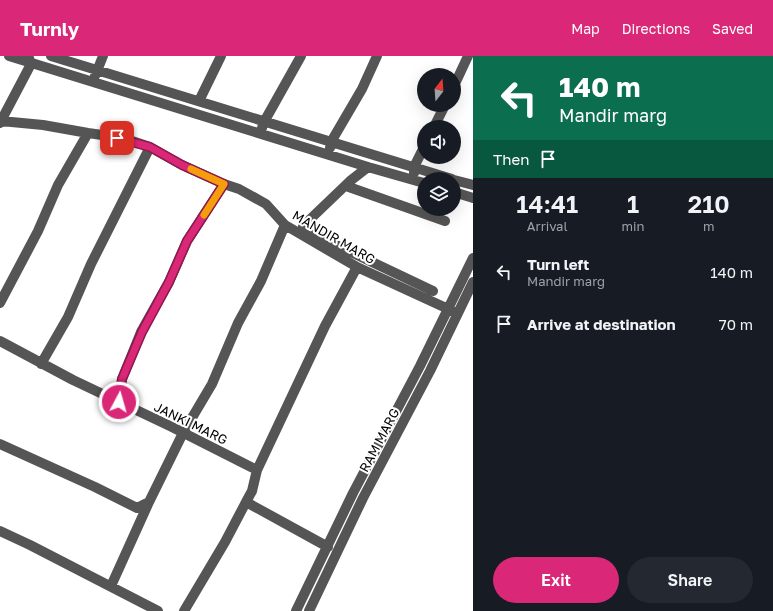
<!DOCTYPE html>
<html lang="en">
<head>
<meta charset="utf-8">
<style>
  :root { --surface:#171b24; --page:#242831; --text:#f1f3f6; --muted:#9ea1a6; --accent:#db2777 }
  body { margin:0; font-family:"Golos Text",sans-serif; background:var(--page); color:var(--text); height:100vh; display:flex; flex-direction:column; font-size:15px; white-space:nowrap }
  * { box-sizing:border-box; margin:0 }
  p { font-size:13px; color:var(--muted) }
  .icon { flex:none; width:22px; height:22px; fill:none; stroke:currentColor; stroke-width:2; stroke-linecap:round; stroke-linejoin:round }
  .map { position:relative; flex:1; overflow:hidden }
  .drawer { display:flex; flex-direction:column; background:var(--surface); width:300px }
  .drawer>* { flex:none }
  .hud { background:#0b6e4f; color:#fff; overflow:hidden }
  .needle { width:26px; rotate:17deg }
  .controls { position:absolute; left:417px; top:12px; display:grid; gap:8px }
  .controls a { display:grid; place-items:center; width:44px; height:44px; border-radius:50%; background:var(--surface); box-shadow:0 4px 16px #0002; font-size:20px }
  .pin { position:absolute; display:grid; place-items:center; width:34px; height:34px; color:#fff; margin:-17px; border-radius:8px; box-shadow:0 2px 6px #0006 }
  .me { position:absolute; width:44px; margin:-22px; rotate:6deg; stroke-linejoin:round; filter:drop-shadow(0 0 3px #0008) }
  .turn { display:flex; align-items:center; gap:14px; height:84px; padding:0 20px; font-size:18px }
  .turn .icon { width:52px; height:52px; stroke-width:2.5 }
  .turn b { display:block; font-size:28px; line-height:34px }
  .then { display:flex; align-items:center; height:38px; padding:0 20px; background:#0003; gap:8px; font-size:15px }
  .eta { display:flex; justify-content:space-evenly; align-items:center; height:68px; text-align:center }
  .eta b { font-size:24px; font-weight:600; line-height:28px }
  .primary-button { display:flex; gap:8px; margin-top:auto; padding:8px 20px }
  .primary-button a { flex:1; height:46px; border-radius:24px; background:var(--accent); color:#fff; font-size:16px; font-weight:600; line-height:46px; text-align:center }
  .primary-button a+a { background:var(--page); color:var(--text) }
  ul { padding:0; list-style:none }
  li { display:flex; align-items:center; gap:12px; height:52px; padding:0 20px }
  li div { flex:1 }
  li b { display:block; font-size:15px }
  li em { font-style:normal }
  header { display:flex; align-items:center; gap:24px; box-sizing:border-box; height:56px; padding:0 20px; background:var(--accent); color:#fff }
  header strong { font-size:19px }
  nav { display:flex; gap:22px; margin-inline-start:auto; font-size:14px }
  main { display:flex; flex:1; min-height:0 }
  .map>svg:first-child { display:block }
  .lines { fill:none; stroke-linecap:round; stroke-linejoin:round }
  .minor { stroke:#555; stroke-width:10 }
  .route-casing { stroke:#8e194d; stroke-width:10 }
  .route { stroke:#db2777; stroke-width:7 }
  .slow { stroke:#f59e0b; stroke-width:7 }
  .labels { text-anchor:middle; stroke-width:4; stroke-linejoin:round; paint-order:stroke }
  .street-label { font-size:13px; fill:#000; stroke:#fff }
</style>
</head>
<body>
<header>
<strong>Turnly</strong>
<nav><a>Map</a><a>Directions</a><a>Saved</a></nav>
</header>
<main>
<div class="map">
<svg width="473" height="555" viewBox="0 0 473 555">
  <rect width="100%" height="100%" fill="#fff"/>
  <g class="lines">
    <!-- minor -->
    <path class="minor" d="M9 0 368 111 424 127
      M51 0 452 123
      M95 20 103 0
      M454 30 468 0
      M199 45 221 0
      M1 65 31 8 29 2
      M0 67 1 65 43 69 88 77 109 80 126 83 150 91 182 109 224 128 239 133 266 148 285 169 357 211 457 257
      M434 71 445 49
      M262 72 264 66 301 0
      M330 92 331 86 362 33 377 0
      M368 111 350 125 303 170 332 187 433 235
      M414 117V111L424 91
      M454 124 473 129
      M346 130 445 165
      M454 136 473 142
      M0 247 38 175 58 129 88 77
      M0 285 73 324 172 371 257 414 252 435 246 446 328 491
      M41 308 68 261 91 208 150 91
      M119 346 122 323 141 276 169 226 187 185 224 128
      M0 388 95 431 137 452 149 446 183 377 212 328 238 267 261 225 285 169
      M257 414 325 270 357 211
      M0 475 30 489 158 555
      M111 530 149 446
      M184 555 225 486 246 446
      M296 555 353 437 420 310 473 202
      M309 555 363 442 430 315 473 226"/>
  </g>
  <g class="lines">
    <!-- route casing -->
    <g class="route-casing">
      <path id="route" d="M117 82 150 91 182 109 224 128 187 185 169 226 142 276 122 323 119 346"/>
    </g>
    <!-- route -->
    <use href="#route" class="route"/>
    <!-- slow -->
    <path class="slow" d="M191 113 224 128 204 159"/>
  </g>
  <g class="labels">
    <!-- street labels -->
    <g class="street-label">
      <text transform="translate(334 181) rotate(30)" y="5">MANDIR MARG</text>
      <text transform="translate(191 367) rotate(26)" y="5">JANKI MARG</text>
      <text transform="translate(379 384) rotate(-62)" y="5">RAM MARG</text>
    </g>
  </g>
</svg>
<div class="controls">
<a><svg class="needle" viewBox="-14 -14 28 28"><path d="M0-13l5 13h-10z" fill="#e53935"/><path d="M0 13l5-13h-10z" fill="#9ea1a6"/></svg></a>
<a><svg class="icon" aria-label="sound" viewBox="0 0 24 24"><path d="M4 9h4l5-4v14l-5-4H4zM17 9q2 3 0 6"/></svg></a>
<a><svg class="icon" aria-label="layers" viewBox="0 0 24 24"><path d="M12 4l9 5-9 5-9-5zM3 14l9 5 9-5"/></svg></a>
</div>
<div class="pin" style="left:117px;top:82px;background:#d93025"><svg class="icon" aria-label="arrive" viewBox="0 0 24 24"><path d="M6 21V4h12l-3 4 3 4H6"/></svg></div>
<svg class="me" style="left:119px;top:346px" viewBox="-20 -20 40 40"><circle r="17" fill="#db2777" stroke="#fff" stroke-width="3"/><path d="M0-11L8 9 0 5-8 9z" fill="#fff"/></svg>
</div>
<section class="drawer">
<div class="hud">
<div class="turn"><svg class="icon" aria-label="left" viewBox="0 0 24 24"><path d="M17 20v-9H6M10 6l-5 5 5 5"/></svg><div><b>140 m</b>Mandir marg</div></div>
<div class="then">Then<svg class="icon" aria-label="arrive" viewBox="0 0 24 24"><path d="M6 21V4h12l-3 4 3 4H6"/></svg></div>
</div>
<div class="eta">
<div><b>14:41</b><p>Arrival</p></div>
<div><b>1</b><p>min</p></div>
<div><b>210</b><p>m</p></div>
</div>
<ul>
<li><svg class="icon" aria-label="left" viewBox="0 0 24 24"><path d="M17 20v-9H6M10 6l-5 5 5 5"/></svg><div><b>Turn left</b><p>Mandir marg</p></div><em>140 m</em></li>
<li><svg class="icon" aria-label="arrive" viewBox="0 0 24 24"><path d="M6 21V4h12l-3 4 3 4H6"/></svg><div><b>Arrive at destination</b></div><em>70 m</em></li>
</ul>
<div class="primary-button"><a>Exit</a><a>Share</a></div>
</section>
</main>
</body>
</html>
